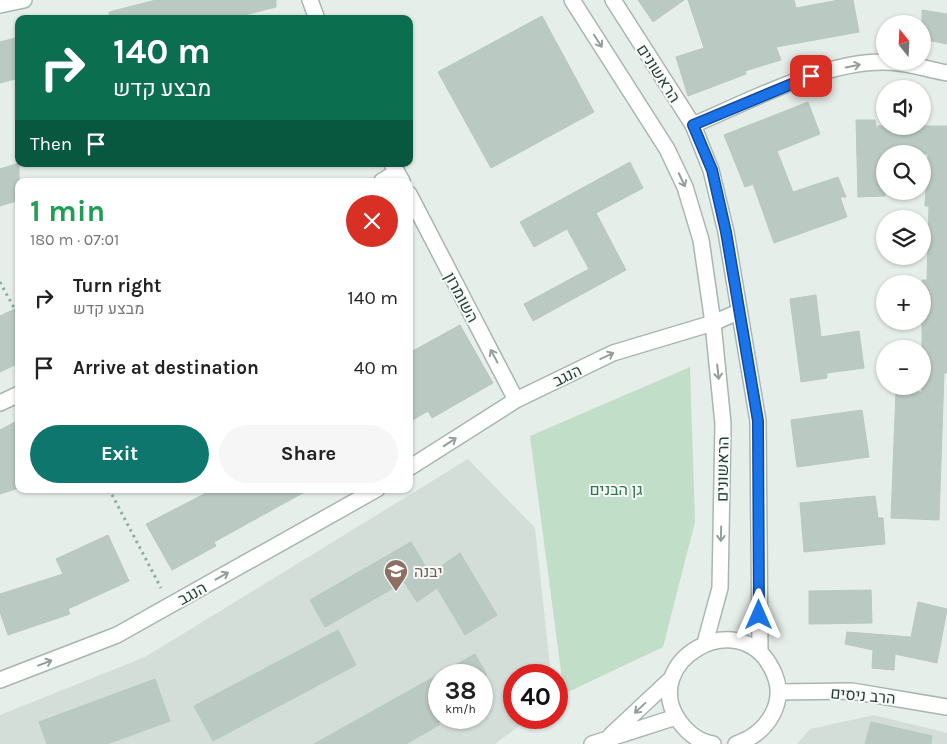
<!DOCTYPE html>
<html lang="en">
<head>
<meta charset="utf-8">
<style>
  :root { --surface:#fff; --page:#f6f6f6; --text:#222; --muted:#767676; --accent:#0f766e }
  body { margin:0; font-family:Karla,Heebo,sans-serif; background:var(--page); color:var(--text); height:100vh; display:flex; flex-direction:column; font-size:19px; white-space:nowrap }
  * { box-sizing:border-box; margin:0 }
  p { font-size:16px; color:var(--muted) }
  .icon { flex:none; width:28px; height:28px; fill:none; stroke:currentColor; stroke-width:2; stroke-linecap:round; stroke-linejoin:round }
  .map { position:relative; flex:1; overflow:hidden }
  .drawer { position:absolute; left:15px; top:178px; width:398px; height:315px; display:flex; flex-direction:column; background:var(--surface); border-radius:10px; box-shadow:0 1px 4px #0004 }
  .drawer>* { flex:none }
  .hud { position:absolute; left:15px; top:15px; width:398px; height:152px; border-radius:10px; box-shadow:0 1px 4px #0004; background:#0b6e4f; color:#fff; overflow:hidden }
  .needle { width:32px; rotate:342deg }
  .tools { position:absolute; left:876px; top:15px; display:grid; gap:10px }
  .tools a { display:grid; place-items:center; width:55px; height:55px; border-radius:50%; background:var(--surface); box-shadow:0 1px 4px #0004; font-size:25px }
  .speed { position:absolute; left:428px; top:664px; display:flex; gap:10px; font-size:25px; font-weight:700; text-align:center }
  .speed>* { display:grid; place-content:center; width:65px; height:65px; border-radius:50%; background:var(--surface); box-shadow:0 1px 4px #0004; line-height:1 }
  .speed small { font-size:12px; font-weight:400 }
  .speed .limit { border:8px solid #d22; background:#fff; color:#111 }
  .pin { position:absolute; display:grid; place-items:center; width:42px; height:42px; color:#fff; margin:-21px; border-radius:10px; box-shadow:0 2px 8px #0006 }
  .me { position:absolute; width:55px; margin:-28px; rotate:0deg; stroke-linejoin:round; filter:drop-shadow(0 0 4px #0008) }
  .turn { display:flex; align-items:center; gap:18px; height:105px; padding:0 15px; font-size:22px }
  .turn .icon { width:65px; height:65px; stroke-width:2.5 }
  .turn b { display:block; font-size:35px; line-height:42px }
  .then { display:flex; align-items:center; height:48px; padding:0 15px; background:#0003; gap:10px; font-size:19px }
  .round { display:grid; place-items:center; flex:none; width:52px; height:52px; border-radius:26px; background:var(--page) }
  .head { display:flex; align-items:center; justify-content:space-between; height:85px; padding:0 15px }
  h1 { font-size:30px; font-weight:700; line-height:38px; color:#1e9e55 }
  .action { display:flex; gap:10px; margin-top:auto; padding:10px 15px }
  .action a { flex:1; height:58px; border-radius:30px; background:var(--accent); color:#fff; font-size:20px; font-weight:700; line-height:58px; text-align:center }
  .action a+a { background:var(--page); color:var(--text) }
  ul { padding:0; list-style:none }
  li { display:flex; align-items:center; gap:15px; height:70px; padding:0 15px }
  li div { flex:1 }
  li b { display:block; font-size:19px }
  li em { font-style:normal }
  .map>svg:first-child { display:block }
  .built { fill:#d4ded9; fill-rule:evenodd }
  .green { fill:#c0dec8 }
  .building { fill:#bbc9c3; stroke:#b8c8c1 }
  .lines { fill:none; stroke-linecap:round; stroke-linejoin:round }
  .minor-casing { stroke:#a8b6b1; stroke-width:18 }
  .tertiary-casing { stroke:#a8b6b1; stroke-width:18 }
  .path { stroke:#88b0a3; stroke-width:3; stroke-dasharray:2.5 4; stroke-linecap:butt }
  .minor { stroke:#fff; stroke-width:15 }
  .tertiary { stroke:#fff; stroke-width:15 }
  .oneway { stroke:#92a09c }
  .route-casing { stroke:#114b97; stroke-width:12 }
  .route { stroke:#1a73e8; stroke-width:9 }
  .labels { text-anchor:middle; stroke-width:4; stroke-linejoin:round; paint-order:stroke }
  .street-label { font-size:16px; fill:#254038; stroke:#f7faf8 }
  .park-label { font-size:16px; fill:#31754a; stroke:#f7faf8 }
  .education-label { font-size:16px; fill:#785e54; stroke:#f7faf8; text-anchor:start }
</style>
</head>
<body>
<div class="map">
<svg width="947" height="744" viewBox="0 0 947 744">
  <rect width="100%" height="100%" fill="#e6eeea"/>
  <!-- built -->
  <path class="built" d="M468 459 535 528 551 675H514V718H530L495 744H0V715L145 657ZM439 675H481V718H439Z
    M874 715 947 733V744H797L810 729Z"/>
  <!-- green -->
  <path class="green" d="M690 367 695 522 663 647 564 694 530 436Z"/>
  <!-- building -->
  <path class="building" d="M156 0H276V7L229 19H110L109 12Z
    M638 0H684L653 22Z
    M688 0H794L796 8 839 0H853L859 32 776 47 781 60 745 71 746 74 688 96 676 57 704 48Z
    M922 10 947 14V44L922 39Z
    M542 16 594 112 491 168 438 72Z
    M19 37V78L0 83V42Z
    M808 102 820 134 777 151 793 192 838 177 846 197H840L847 217 774 243 753 184 745 187 724 135Z
    M856 120H875L877 132 878 126H947V373H944L939 520 891 518 896 391 922 392V280H927L929 206H925L928 154H881L882 158H885V196L858 197Z
    M630 162 643 188 596 213 626 270 533 321 524 304 589 269 567 229 534 247 520 222Z
    M19 163V200L0 206V169Z
    M816 295 821 337 859 331 864 368 827 373V378L801 382 790 299Z
    M19 307V363L0 372V316Z
    M460 325 493 383 432 418 428 411 409 422V353Z
    M862 410 869 457 797 467 791 420Z
    M19 420V488L0 494V430Z
    M214 489H310L214 542 216 546 172 570 146 524Z
    M875 496 878 518H883L885 544 804 552 800 503Z
    M108 535 129 581 68 609 70 614 8 635 0 612V594L63 574 56 559Z
    M411 542 430 574 460 553 497 615 465 635 437 588 417 602 404 582 325 627 310 600Z
    M871 590 872 623 809 624V591Z
    M918 602 947 609 937 663 895 654 894 670 872 668 873 650 845 644 847 632 911 637Z
    M338 630 356 665 213 741 194 706Z
    M475 654 487 675H439V725L406 744H314Z
    M155 679 170 721 107 744H47L39 722Z
    M871 722 932 736 931 744H865Z"/>
  <g class="lines">
    <!-- minor casing -->
    <g class="minor-casing">
      <path id="minor" d="M310 0 317 19
        M0 5 24 0
        M693 125C750 101 836 54 899 63 915 65 931 70 947 73
        M392 164 402 181
        M382 181 397 172
        M409 194 516 400
        M0 403 19 394
        M409 468 516 400 613 353 713 323 738 312
        M0 680 117 635 377 489"/>
    </g>
    <!-- tertiary casing -->
    <g class="tertiary-casing">
      <path id="tertiary" d="M572 0 667 149 685 187 701 240 713 323 723 424 720 588 705 643
        M613 0 693 125 711 170 726 232 758 421 760 652
        M778 692 852 691 947 707
        M611 735 672 678
        M592 744 676 717
        M713 744C699 742 687 732 679 721 638 662 739 603 772 669 789 701 768 733 736 744"/>
    </g>
    <!-- path -->
    <path class="path" d="M0 282 19 317
      M109 489 161 588"/>
    <!-- minor -->
    <use href="#minor" class="minor"/>
    <!-- tertiary -->
    <use href="#tertiary" class="tertiary"/>
  </g>
  <!-- one-way arrows -->
  <defs><path id="oneway-shaft" d="M-6 0H5M1.5-3L5.5 0L1.5 3" fill="none" stroke-width="1.6" stroke-linecap="round" stroke-linejoin="round" transform="scale(1.25)"/></defs>
  <g class="oneway">
    <use href="#oneway-shaft" transform="translate(598 41) rotate(57)"/>
    <use href="#oneway-shaft" transform="translate(853 66) rotate(-11)"/>
    <use href="#oneway-shaft" transform="translate(682 180) rotate(65)"/>
    <use href="#oneway-shaft" transform="translate(494 356) rotate(-118)"/>
    <use href="#oneway-shaft" transform="translate(607 356) rotate(-25)"/>
    <use href="#oneway-shaft" transform="translate(718 372) rotate(84)"/>
    <use href="#oneway-shaft" transform="translate(450 442) rotate(-33)"/>
    <use href="#oneway-shaft" transform="translate(721 534) rotate(91)"/>
    <use href="#oneway-shaft" transform="translate(222 576) rotate(-29)"/>
    <use href="#oneway-shaft" transform="translate(45 663) rotate(-21)"/>
    <use href="#oneway-shaft" transform="translate(640 708) rotate(137)"/>
  </g>
  <g class="lines">
    <!-- route casing -->
    <g class="route-casing">
      <path id="route" d="M759 615 758 421 726 232 712 170 693 125 811 76"/>
    </g>
    <!-- route -->
    <use href="#route" class="route"/>
  </g>
  <!-- icons -->
  <defs>
    <g id="school-pin" transform="scale(1.25)"><path d="M0 17L-7.5 6A9.5 9.5 0 1 1 7.5 6Z" fill="#8d6e63" stroke="#f7faf8"/><path d="M0-5L7-2L0 1L-7-2ZM-4 1L0 2.5L4 1V4Q0 6-4 4Z" fill="#fff"/></g>
  </defs>
  <g fill-rule="evenodd">
    <use href="#school-pin" x="396" y="571"/>
  </g>
  <g class="labels">
    <!-- street labels -->
    <g class="street-label">
      <text transform="translate(659 73) rotate(57)" y="6">הראשונים</text>
      <text transform="translate(462 297) rotate(62)" y="6">השומרון</text>
      <text transform="translate(567 375) rotate(-26)" y="6">הנגב</text>
      <text transform="translate(722 469) rotate(-89)" y="6">הראשונים</text>
      <text transform="translate(192 593) rotate(-29)" y="6">הנגב</text>
      <text transform="translate(863 695) rotate(5)" y="6">הרב ניסים</text>
    </g>
    <!-- park labels -->
    <g class="park-label">
      <text x="616" y="495">גן הבנים</text>
    </g>
    <!-- education labels -->
    <g class="education-label">
      <text x="414" y="577">יבנה</text>
    </g>
  </g>
</svg>
<div class="tools">
<a><svg class="needle" viewBox="-14 -14 28 28"><path d="M0-13l5 13h-10z" fill="#e53935"/><path d="M0 13l5-13h-10z" fill="#767676"/></svg></a>
<a><svg class="icon" aria-label="sound" viewBox="0 0 24 24"><path d="M4 9h4l5-4v14l-5-4H4zM17 9q2 3 0 6"/></svg></a>
<a><svg class="icon" aria-label="search" viewBox="0 0 24 24"><circle cx="10" cy="10" r="6"/><path d="M15 15l6 6"/></svg></a>
<a><svg class="icon" aria-label="layers" viewBox="0 0 24 24"><path d="M12 4l9 5-9 5-9-5zM3 14l9 5 9-5"/></svg></a>
<a>+</a>
<a>−</a>
</div>
<div class="speed"><div>38<small>km/h</small></div><div class="limit">40</div></div>
<div class="pin" style="left:811px;top:76px;background:#d93025"><svg class="icon" aria-label="arrive" viewBox="0 0 24 24"><path d="M6 21V4h12l-3 4 3 4H6"/></svg></div>
<svg class="me" style="left:759px;top:615px" viewBox="-20 -20 40 40"><path d="M0-17L14 15 0 8-14 15z" fill="#1a73e8" stroke="#fff" stroke-width="4"/></svg>
<div class="hud">
<div class="turn"><svg class="icon" aria-label="right" viewBox="0 0 24 24"><path d="M7 20v-9h11M14 6l5 5-5 5"/></svg><div><b>140 m</b>מבצע קדש</div></div>
<div class="then">Then<svg class="icon" aria-label="arrive" viewBox="0 0 24 24"><path d="M6 21V4h12l-3 4 3 4H6"/></svg></div>
</div>
<section class="drawer">
<div class="head"><div><h1>1 min</h1><p>180 m · 07:01</p></div><a class="round" style="background:#d93025;color:#fff"><svg class="icon" aria-label="close" viewBox="0 0 24 24"><path d="M6 6l12 12M18 6L6 18"/></svg></a></div>
<ul>
<li><svg class="icon" aria-label="right" viewBox="0 0 24 24"><path d="M7 20v-9h11M14 6l5 5-5 5"/></svg><div><b>Turn right</b><p>מבצע קדש</p></div><em>140 m</em></li>
<li><svg class="icon" aria-label="arrive" viewBox="0 0 24 24"><path d="M6 21V4h12l-3 4 3 4H6"/></svg><div><b>Arrive at destination</b></div><em>40 m</em></li>
</ul>
<div class="action"><a>Exit</a><a>Share</a></div>
</section>
</div>
</body>
</html>
